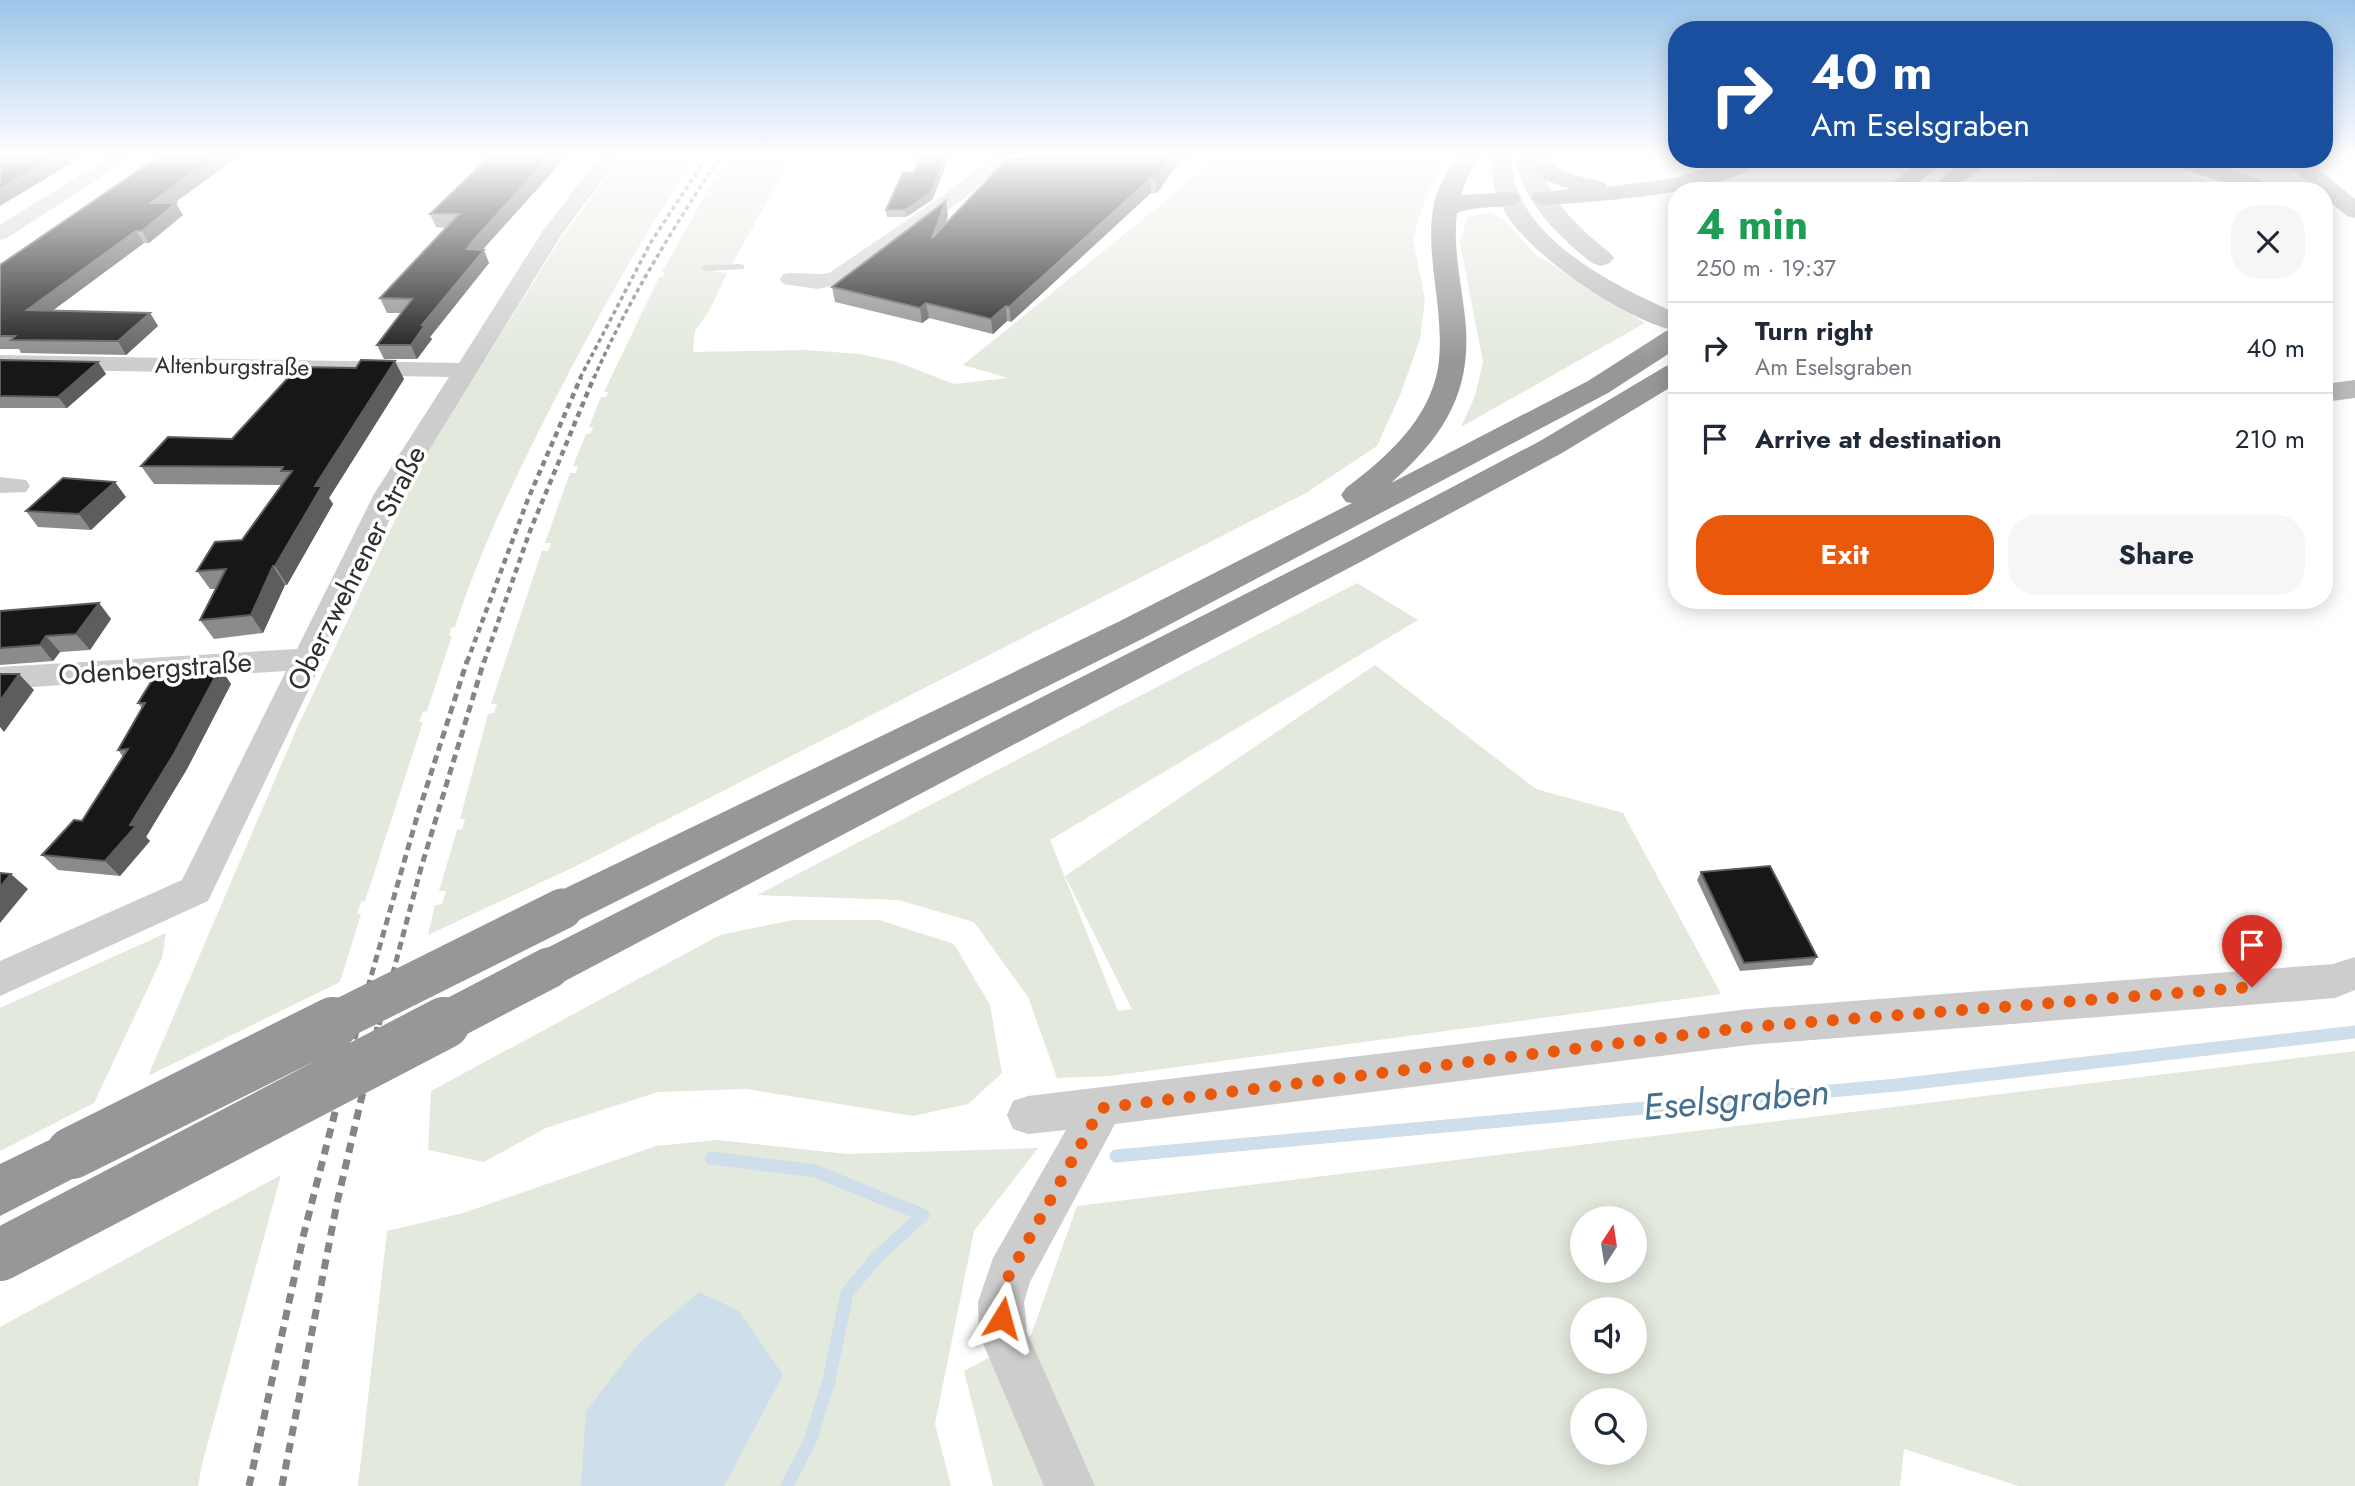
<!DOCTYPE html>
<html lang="en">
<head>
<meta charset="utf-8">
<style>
  :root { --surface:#fff; --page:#f6f6f7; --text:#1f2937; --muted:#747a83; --line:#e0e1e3; --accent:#ea580c }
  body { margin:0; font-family:Jost,sans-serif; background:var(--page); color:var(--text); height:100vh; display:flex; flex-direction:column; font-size:26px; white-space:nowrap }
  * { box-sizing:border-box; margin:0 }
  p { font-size:23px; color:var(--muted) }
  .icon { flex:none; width:38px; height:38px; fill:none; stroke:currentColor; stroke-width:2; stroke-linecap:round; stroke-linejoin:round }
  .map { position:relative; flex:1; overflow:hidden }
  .side { position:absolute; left:1668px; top:182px; width:665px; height:427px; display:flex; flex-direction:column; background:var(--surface); border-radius:28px; box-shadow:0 4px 18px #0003 }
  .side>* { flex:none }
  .top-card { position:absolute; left:1668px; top:21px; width:665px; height:147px; border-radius:28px; box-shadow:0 4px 18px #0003; background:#1a4fa0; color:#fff; overflow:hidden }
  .needle { width:46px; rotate:12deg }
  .fabs { position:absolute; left:1570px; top:1206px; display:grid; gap:14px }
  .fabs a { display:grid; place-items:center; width:77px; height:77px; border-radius:50%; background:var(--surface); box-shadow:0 4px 18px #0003; font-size:35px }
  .pin { position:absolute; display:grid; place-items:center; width:60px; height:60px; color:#fff; margin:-72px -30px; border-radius:50% 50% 50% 0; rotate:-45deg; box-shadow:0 0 7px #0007 }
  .pin .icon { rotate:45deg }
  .me { position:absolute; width:77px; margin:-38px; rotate:8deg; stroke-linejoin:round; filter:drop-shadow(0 0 5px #0008) }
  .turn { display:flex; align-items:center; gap:24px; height:147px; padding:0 28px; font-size:32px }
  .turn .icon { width:91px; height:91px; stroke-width:2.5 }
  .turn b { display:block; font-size:49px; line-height:60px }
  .round { display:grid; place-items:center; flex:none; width:74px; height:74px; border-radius:28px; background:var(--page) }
  .head { display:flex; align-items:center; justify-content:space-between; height:119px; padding:0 28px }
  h1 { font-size:42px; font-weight:700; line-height:52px; color:#1e9e55 }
  .button { display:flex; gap:14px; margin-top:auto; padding:14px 28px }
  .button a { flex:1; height:80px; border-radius:28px; background:var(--accent); color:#fff; font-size:28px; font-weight:700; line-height:80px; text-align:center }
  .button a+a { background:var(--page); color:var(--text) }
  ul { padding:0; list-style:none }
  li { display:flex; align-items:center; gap:21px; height:91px; padding:0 28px; border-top:2px solid var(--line) }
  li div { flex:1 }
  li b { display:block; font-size:26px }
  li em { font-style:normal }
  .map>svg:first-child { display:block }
  .green { fill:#e3e9dd; fill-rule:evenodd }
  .water { fill:#cedeea }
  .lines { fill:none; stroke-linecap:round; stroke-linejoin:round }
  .stream { stroke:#cedeea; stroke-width:13 }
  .lane { fill:#cdcdcd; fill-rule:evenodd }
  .street { fill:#cdcdcd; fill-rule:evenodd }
  .secondary { fill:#bababa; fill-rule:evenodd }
  .highway { fill:#979797; fill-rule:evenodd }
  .rail-far3 { stroke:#858585; stroke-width:3.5; stroke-dasharray:4.5 3.5; stroke-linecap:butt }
  .rail-far2 { stroke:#858585; stroke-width:4.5; stroke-dasharray:6 4.5; stroke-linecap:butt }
  .rail-far1 { stroke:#858585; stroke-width:5; stroke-dasharray:8 5; stroke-linecap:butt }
  .rail { stroke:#858585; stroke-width:7; stroke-dasharray:10 7; stroke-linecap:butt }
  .highway-bridge-far1 { stroke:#979797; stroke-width:41 }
  .highway-bridge { stroke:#979797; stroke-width:52 }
  .wall { fill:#8b8b8b }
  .shaded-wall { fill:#5d5d5d }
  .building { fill:#171717; stroke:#5d5d5d; stroke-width:2 }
  .route { stroke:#ea580c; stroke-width:12; stroke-dasharray:0 21.6 }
  .labels { text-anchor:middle; stroke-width:7; stroke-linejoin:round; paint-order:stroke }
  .far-street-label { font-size:23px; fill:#303030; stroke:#fff }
  .street-label { font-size:28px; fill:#303030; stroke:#fff }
  .near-water-label { font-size:37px; font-style:italic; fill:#456f8c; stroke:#fff }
</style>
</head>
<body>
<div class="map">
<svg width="2355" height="1486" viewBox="0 0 2355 1486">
  <rect width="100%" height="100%" fill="#fff"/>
  <!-- green -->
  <path class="green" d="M623 155H698C643 233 597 318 553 403 516 476 480 549 455 627L451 628 449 636H452L427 711 423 712 419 722H423L365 901 361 902 357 914H361L340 982 148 1076 297 728 427 452 560 240Z
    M732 155H793L732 264 708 266 705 270 727 273 709 311 695 331 693 352 806 350 860 354 897 362 954 384 1008 378 963 365 1169 198 1217 155H1445L1421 211 1413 239 1425 300 1420 339 1401 393 1377 446 1306 493 572 868 428 935 435 905 442 904 446 891H439L457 830 462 829 465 819H460L488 714 494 713 497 704H491L542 551H548L551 543H545L570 473H576L578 466H573L586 434 591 433 593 427H589L601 397H606L608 392H604L659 277H663L665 272H662L713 181 719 178 716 177Z
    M2199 159H2284L2321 191H2285L2249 175Z
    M2094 165C2140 168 2187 169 2229 191H2006L2034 177Z
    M1490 212 1504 220 1536 255 1645 323 1461 427 1475 396 1483 362 1460 243 1467 217Z
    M1357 583 1418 620 1050 840 1118 1011 1132 1009 1065 876 1375 665 1536 789 1623 813 1721 994 1110 1076 1057 1078 1028 997 974 922 899 900 757 895Z
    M793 920H879L954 944 990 1005 1002 1073 968 1104 913 1116 747 1089 658 1092 546 1128 484 1162 428 1150 431 1091 720 935Z
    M166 933 162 958 94 1103 0 1151V1008Z
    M2355 1051V1486H2018L1904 1449 1900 1486H993L964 1371 1031 1335 1077 1206ZM1582 1218H1634V1270H1582ZM1582 1309H1634V1362H1582ZM1582 1400H1634V1452H1582Z
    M717 1140 847 1154 1038 1148 974 1231 935 1424 951 1486H358L387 1231 463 1213 656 1146Z
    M281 1175 203 1460 198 1486H0V1327Z"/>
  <!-- water -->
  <path class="water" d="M699 1292 739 1311 783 1375 724 1486H581L586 1411 640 1342Z"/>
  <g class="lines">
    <!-- stream -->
    <path class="stream" d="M1116 1156 1897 1085 2355 1032
      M711 1158 815 1171 923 1215 877 1257 847 1293 829 1380 810 1441 787 1486"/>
    <!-- lane -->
    <path class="lane" d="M740 264 744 265V269L706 271 701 268 706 265Z"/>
    <!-- street -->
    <path class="street" d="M112 155H135L7 238 0 240V225Z
      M601 155H621L562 234 402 494 208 901 0 996V961L182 880 286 671 0 689V667L297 649 374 494 449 377 0 369V355L459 363 542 232Z
      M995 155H1016L961 201 844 283 818 289 783 284 780 279 783 274C798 271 813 276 829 273L947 193Z
      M0 477 26 480 30 486 26 492 0 493Z
      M2355 957V990L2335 998 1749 1045 1115 1124 1030 1282 1024 1302 1027 1332 1095 1486H1044L979 1334 978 1302 993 1258 1066 1130 1028 1134 1013 1129 1007 1115 1013 1101 1028 1096 1749 1009 2333 964Z"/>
    <!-- secondary -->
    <path class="secondary" d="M1489 155H1511C1513 165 1513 176 1516 186 1538 249 1620 288 1676 313V331C1627 321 1530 256 1505 212 1494 193 1491 176 1489 155Z
      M1515 155H1537C1547 198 1575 225 1610 253L1614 258 1610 263 1601 266 1592 263C1557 235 1522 202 1515 155Z
      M2355 380V398L2324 402V384Z"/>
    <!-- highway -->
    <path class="highway" d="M1458 155H1480L1467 178 1461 195 1509 192 1517 194 1521 199 1517 204C1497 209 1477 205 1457 213 1453 245 1460 277 1464 309 1475 386 1448 433 1391 483L1588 381 1666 331 1676 329V349L1608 393 1144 638 577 921 562 927 547 921 540 909 547 897 1118 622 1352 503 1346 502 1341 495 1346 488C1386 458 1429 420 1438 368 1446 315 1425 260 1433 208 1436 189 1448 171 1458 155Z
      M1523 155H1545C1561 176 1580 176 1604 182L1608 187 1676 178 1732 159H1762C1739 193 1585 203 1543 205L1535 203 1531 198 1535 193 1570 189 1544 180Z
      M1921 159H1947L1908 191H1882Z
      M1966 159H1992L1952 191H1926Z
      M2165 159H2202L2279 186 2282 191H2249L2168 164Z
      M2282 159H2307L2355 199V218L2347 216 2324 197V191H2317Z
      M1676 364V384L1562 453 1366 559 565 981 549 987 533 981 527 968 533 955 1342 545 1540 441 1666 366Z
      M72 1129 90 1136 97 1153 90 1170 0 1216V1164Z"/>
    <!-- rail-far3 -->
    <path class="rail-far3" d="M580 378 651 242 708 155
      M594 378C628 300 674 227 721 155"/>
    <!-- rail-far2 -->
    <path class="rail-far2" d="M467 662 528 499 581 377
      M484 662 530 531 594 377"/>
    <!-- rail-far1 -->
    <path class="rail-far1" d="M357 1025 417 817 467 661
      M379 1025 421 868 484 661"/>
    <!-- rail -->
    <path class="rail" d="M249 1486 304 1233 358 1023
      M282 1486 337 1203 379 1023"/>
    <!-- highway-bridge-far1 -->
    <path class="highway-bridge-far1" d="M329 1025 562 909
      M440 1025 549 968"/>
    <!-- highway-bridge -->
    <path class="highway-bridge" d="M72 1153 333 1023
      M0 1255 444 1023"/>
  </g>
  <!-- wall -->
  <path class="wall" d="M161 155H240L174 203 183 215 149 243H144L53 310 150 313 158 326 126 355 21 353 19 349H0V265Z
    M568 155 483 249 489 263 430 337 432 339 417 359H384L377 345 401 313H387L380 298 446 228 436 227 430 214Z
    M920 155H950L932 200 906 217H887L886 210 913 173Z
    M1020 155H1198L1194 159 1182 158 1157 193H1151L1011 322 1007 321 993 334 929 318 922 323 835 302 832 287 948 216 945 224Z
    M0 360 98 362 106 374 67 408H0Z
    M404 379 329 498 333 504 287 585H285L263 633 214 639 200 620 216 589H210L197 571 242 540 281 485 154 484 141 466 232 439Z
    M126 497 91 530 38 527 26 511Z
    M99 603 111 619 90 650 60 652 53 661 0 665V611Z
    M220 668 231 684 187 769 146 837 150 841 120 876 58 870 42 855 82 821 123 757 118 750 142 708 138 703Z
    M1701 872 1817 957 1812 965 1740 971 1697 880Z"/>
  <!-- shaded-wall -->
  <path class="shaded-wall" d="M58 155H85L0 206V189Z
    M217 155H240L158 215 151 203Z
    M551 155H568L477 256 484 250 489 263 430 337 432 339 417 359 411 345 472 242Z
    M947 155H950V156L932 200 906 217 905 210Z
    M1175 155H1182V158L1157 193 1156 179Z
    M1151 178V193L1011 322 1009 307Z
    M946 201 948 216 934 252 932 238Z
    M176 203 183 215 149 243 142 231Z
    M136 231 144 243 36 323 27 310Z
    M926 303 929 318 922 323 920 308Z
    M1006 306 1007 321 993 334 991 319Z
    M150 313 158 326 126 355 118 341Z
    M395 361 404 379 329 498 333 504 287 585 275 566 315 486Z
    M98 362 106 374 67 408 58 397Z
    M115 482 126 497 91 530 79 514Z
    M273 566 285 585 263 633 251 615Z
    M99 603 111 619 90 650 76 634Z
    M46 636 60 652 53 661 40 645Z
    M220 668 231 684 187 769 146 837 150 841 120 876 105 861 130 825Z
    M19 674 34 690 4 732 0 727V701Z
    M11 874 28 889 0 923V887Z"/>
  <!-- building -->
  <path class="building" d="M0 155H58L0 189Z
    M161 155H217L151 203H176L142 231H136L27 310 150 313 118 341 11 340 15 336H0V265Z
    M491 155H551L472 242 467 249 484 250 422 325H425L411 345H377L412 299 380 298 459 214H430Z
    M920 155H947L931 193 905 210H886L903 172 913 173Z
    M1020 155H1175L1156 179 1151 178 1009 307 1006 306 991 319 926 303 920 308 832 287 946 201 932 238 1009 157 1017 158Z
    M0 360 98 362 58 397 0 396Z
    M361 360 395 361 315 486H322L275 566H273L251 615 200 620 226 569 197 571 215 542 242 540 292 471H281L283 467 141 466 168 437 232 439 298 367 356 368Z
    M63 478 115 482 79 514 26 511Z
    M99 603 76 634 46 636 40 645 0 648V611Z
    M220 668 174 754 130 825 136 826 105 861 42 855 74 820 82 821 128 749 118 750 145 703H138L156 674Z
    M0 674H19L0 701Z
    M1770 866 1817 957 1744 963 1701 872Z
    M0 873 11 874 0 887Z"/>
  <!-- sky -->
  <linearGradient id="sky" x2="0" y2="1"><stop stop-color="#9dc5e9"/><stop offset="0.43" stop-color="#fff"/><stop offset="1" stop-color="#fff" stop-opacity="0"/></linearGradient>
  <rect width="2355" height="363" fill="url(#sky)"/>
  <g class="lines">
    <!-- route -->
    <path class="route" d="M1002 1318 1001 1302 1009 1275 1101 1108 1749 1027 2252 987"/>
  </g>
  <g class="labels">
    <!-- far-street labels -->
    <g class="far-street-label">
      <text transform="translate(232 366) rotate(1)" y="8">Altenburgstraße</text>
    </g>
    <!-- street labels -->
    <g class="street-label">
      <text transform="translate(356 568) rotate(-63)" y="10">Oberzwehrener Straße</text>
      <text transform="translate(155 668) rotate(-4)" y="10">Odenbergstraße</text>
    </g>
    <!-- near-water labels -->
    <g class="near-water-label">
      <text transform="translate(1736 1099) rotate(-5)" y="13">Eselsgraben</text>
    </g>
  </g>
</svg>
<div class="fabs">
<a><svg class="needle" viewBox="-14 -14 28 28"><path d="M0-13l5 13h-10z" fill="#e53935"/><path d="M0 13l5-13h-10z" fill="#747a83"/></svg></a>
<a><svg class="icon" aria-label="sound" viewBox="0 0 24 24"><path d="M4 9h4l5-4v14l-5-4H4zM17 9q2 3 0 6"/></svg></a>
<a><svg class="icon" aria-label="search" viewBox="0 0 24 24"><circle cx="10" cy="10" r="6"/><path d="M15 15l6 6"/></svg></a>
</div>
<div class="pin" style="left:2252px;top:987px;background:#d93025"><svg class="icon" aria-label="arrive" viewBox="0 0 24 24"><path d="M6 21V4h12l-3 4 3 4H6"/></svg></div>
<svg class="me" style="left:1002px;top:1318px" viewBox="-20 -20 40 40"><path d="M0-17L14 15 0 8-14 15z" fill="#ea580c" stroke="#fff" stroke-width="4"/></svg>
<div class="top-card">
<div class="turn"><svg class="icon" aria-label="right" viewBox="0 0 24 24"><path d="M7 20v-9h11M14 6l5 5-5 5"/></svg><div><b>40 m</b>Am Eselsgraben</div></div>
</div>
<section class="side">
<div class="head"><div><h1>4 min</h1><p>250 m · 19:37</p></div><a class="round"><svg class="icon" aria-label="close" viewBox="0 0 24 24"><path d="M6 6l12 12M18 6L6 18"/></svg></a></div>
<ul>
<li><svg class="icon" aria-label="right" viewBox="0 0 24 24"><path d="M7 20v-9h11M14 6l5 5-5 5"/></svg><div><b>Turn right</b><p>Am Eselsgraben</p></div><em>40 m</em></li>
<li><svg class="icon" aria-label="arrive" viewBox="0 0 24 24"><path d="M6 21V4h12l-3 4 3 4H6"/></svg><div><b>Arrive at destination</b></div><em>210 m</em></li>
</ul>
<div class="button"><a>Exit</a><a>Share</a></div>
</section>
</div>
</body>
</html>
